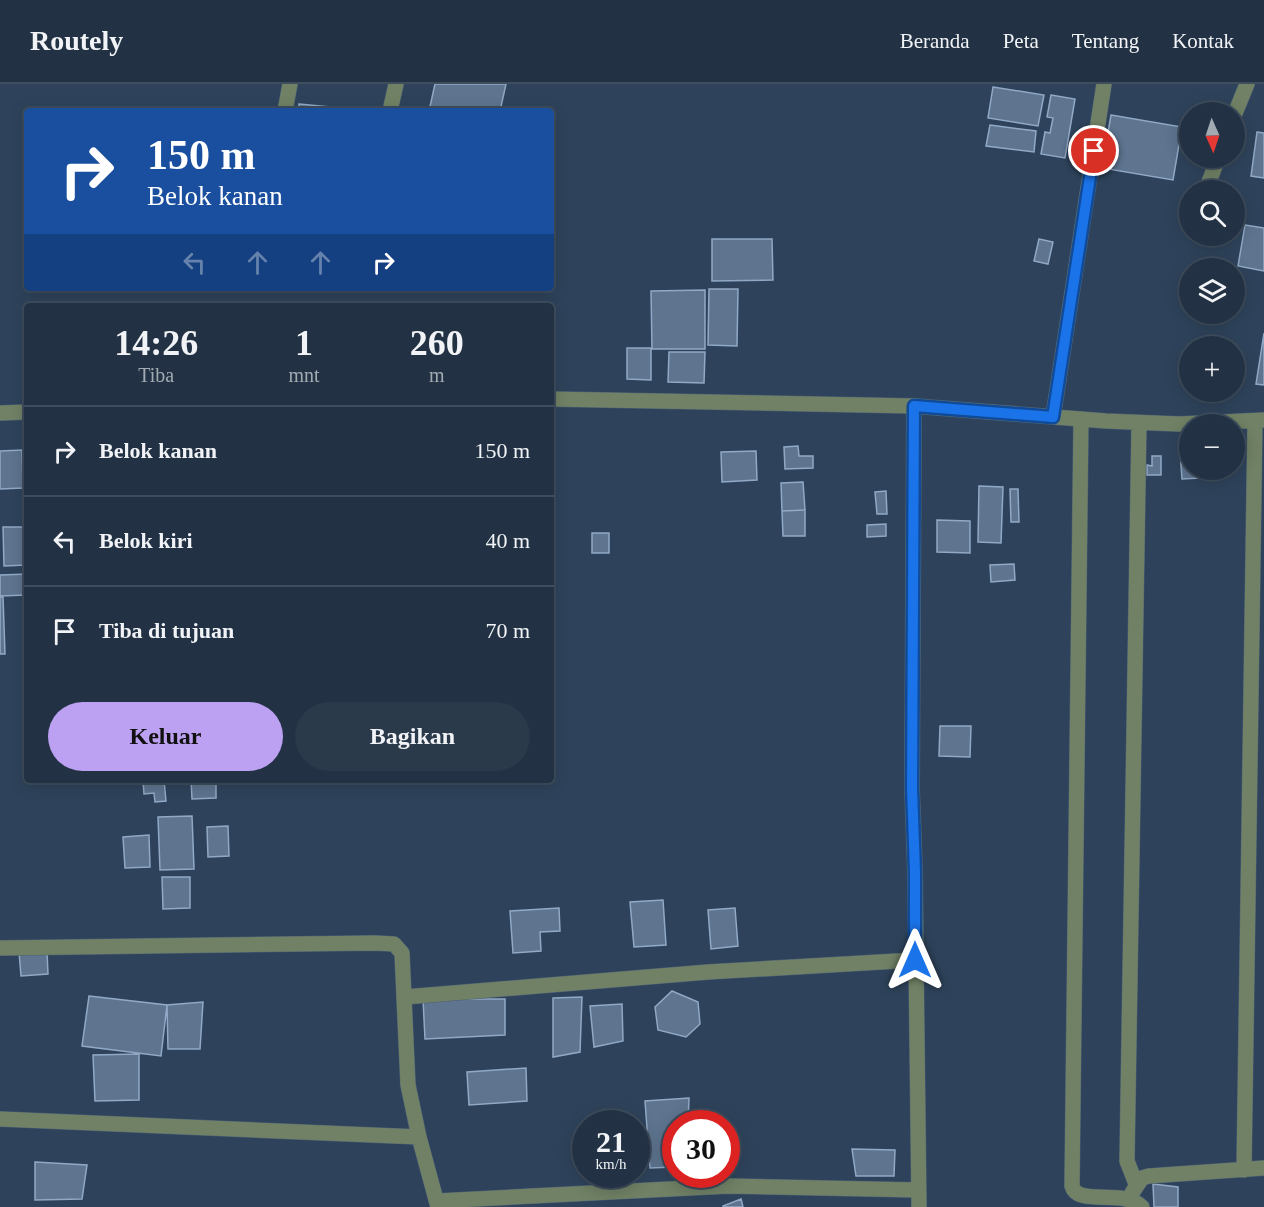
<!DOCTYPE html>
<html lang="id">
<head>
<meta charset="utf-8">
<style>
  :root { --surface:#223244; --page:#2a3a4b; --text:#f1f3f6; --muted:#a2aab2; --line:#3f4d5d; --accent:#bca0f2 }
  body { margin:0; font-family:"Times New Roman",serif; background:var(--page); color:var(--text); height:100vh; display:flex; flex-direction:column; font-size:22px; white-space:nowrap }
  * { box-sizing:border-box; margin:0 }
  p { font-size:20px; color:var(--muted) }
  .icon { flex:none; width:33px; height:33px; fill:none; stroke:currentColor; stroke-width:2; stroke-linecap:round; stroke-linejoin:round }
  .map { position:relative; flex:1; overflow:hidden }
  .panel { position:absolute; left:24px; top:219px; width:530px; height:480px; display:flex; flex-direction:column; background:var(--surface); border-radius:6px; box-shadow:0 3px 15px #0003,0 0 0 2px var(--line) }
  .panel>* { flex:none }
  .hud { position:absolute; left:24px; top:24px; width:530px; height:183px; border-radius:6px; box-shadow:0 3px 15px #0003,0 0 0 2px var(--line); background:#1a4fa0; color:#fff; overflow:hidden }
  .needle { width:39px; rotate:177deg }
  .controls { position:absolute; left:1179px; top:18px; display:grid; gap:12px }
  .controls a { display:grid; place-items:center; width:66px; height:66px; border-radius:50%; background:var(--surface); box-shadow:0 3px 15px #0003,0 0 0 2px var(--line); font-size:30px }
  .speed { position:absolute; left:572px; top:1026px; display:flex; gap:12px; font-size:30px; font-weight:700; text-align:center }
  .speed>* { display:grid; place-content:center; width:78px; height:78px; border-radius:50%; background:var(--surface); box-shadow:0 3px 15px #0003,0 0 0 2px var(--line); line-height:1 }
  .speed small { font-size:15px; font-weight:400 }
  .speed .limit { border:9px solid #d22; background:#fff; color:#111 }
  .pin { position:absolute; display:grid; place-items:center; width:51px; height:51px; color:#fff; margin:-26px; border:3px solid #fff; border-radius:50%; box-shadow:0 2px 6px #0007 }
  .me { position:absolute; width:66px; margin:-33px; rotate:0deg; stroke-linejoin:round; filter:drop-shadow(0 0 4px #0008) }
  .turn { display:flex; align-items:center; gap:21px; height:126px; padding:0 24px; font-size:27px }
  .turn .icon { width:78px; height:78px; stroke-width:2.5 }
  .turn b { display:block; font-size:42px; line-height:51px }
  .lanes { display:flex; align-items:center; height:57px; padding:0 24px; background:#0003; justify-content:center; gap:30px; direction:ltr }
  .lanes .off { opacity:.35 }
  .eta { display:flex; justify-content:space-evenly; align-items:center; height:102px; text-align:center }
  .eta b { font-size:36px; font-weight:700; line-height:42px }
  .button { display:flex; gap:12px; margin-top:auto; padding:12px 24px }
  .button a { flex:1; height:69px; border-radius:36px; background:var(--accent); color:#111; font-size:24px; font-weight:700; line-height:69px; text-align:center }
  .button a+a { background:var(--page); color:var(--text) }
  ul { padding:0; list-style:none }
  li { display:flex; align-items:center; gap:18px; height:90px; padding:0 24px; border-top:2px solid var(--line) }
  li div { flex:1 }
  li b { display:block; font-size:22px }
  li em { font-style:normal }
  header { display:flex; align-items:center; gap:36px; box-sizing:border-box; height:84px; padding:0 30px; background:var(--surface); border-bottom:2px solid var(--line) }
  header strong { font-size:28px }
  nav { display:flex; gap:33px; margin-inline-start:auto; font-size:21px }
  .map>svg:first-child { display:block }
  .building { fill:#5e748f; stroke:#91a9c6; stroke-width:1.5 }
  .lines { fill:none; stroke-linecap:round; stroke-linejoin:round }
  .minor-casing { stroke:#4d6076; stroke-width:16 }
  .minor { stroke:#708165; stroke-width:15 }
  .route-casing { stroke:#114b97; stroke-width:15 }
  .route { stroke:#1a73e8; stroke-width:10 }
</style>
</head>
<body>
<header>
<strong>Routely</strong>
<nav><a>Beranda</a><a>Peta</a><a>Tentang</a><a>Kontak</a></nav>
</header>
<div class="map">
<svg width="1264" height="1123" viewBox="0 0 1264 1123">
  <rect width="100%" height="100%" fill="#2e435b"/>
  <!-- building -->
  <path class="building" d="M435 0H506L500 27H429Z
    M993 3 1044 11 1038 42 988 34Z
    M1051 11 1075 15 1065 74 1041 70 1045 48 1050 49 1053 34 1047 33Z
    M299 20 330 23V27H299Z
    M1111 31 1182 43 1173 96 1102 84Z
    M990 41 1036 47 1034 68 986 62Z
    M1257 48 1264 49V94L1251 92Z
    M1245 141 1264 144V187L1238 182Z
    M712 155H772L773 196 712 197Z
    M1039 155 1053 158 1048 180 1034 177Z
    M709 205H738L737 262 708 261Z
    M705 206V265H652L651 207Z
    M1264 249V301L1256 300Z
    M627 264H651V296L627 295Z
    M669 268H705L704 299 668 298Z
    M798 362 799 372H813V384L785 385 784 363Z
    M22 366 23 404 0 405V367Z
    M756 367 757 396 722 398 721 368Z
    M1180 367H1190V386H1200L1201 394 1182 395Z
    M1152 372H1161V391H1147V381L1152 382Z
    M803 398 805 426 782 427 781 399Z
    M979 402 1003 403 1001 459 978 458Z
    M1010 405H1018L1019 438H1011Z
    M886 407 887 430H877L875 408Z
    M805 426V452H783L782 427Z
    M937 436 970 437V469L937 468Z
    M886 440V452L867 453V441Z
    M3 443H27V481L4 482Z
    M592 449H609V469H592Z
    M1014 480 1015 496 991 498 990 481Z
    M27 490V511L0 512V491Z
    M0 513H3L5 570H0Z
    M940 642H971L970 673 939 672Z
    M164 696 166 717 155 718 154 709 144 710 143 697Z
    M191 696H216V714L192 715Z
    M192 732 194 785 160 786 158 733Z
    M228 742 229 772 208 773 207 743Z
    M149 751 150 783 125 784 123 753Z
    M162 793H190V824L163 825Z
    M663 816 666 861 634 863 630 818Z
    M559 824 560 847 540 848 541 867 513 869 510 827Z
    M735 824 738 862 711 865 708 826Z
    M47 867 48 890 21 892 19 868Z
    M672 907 698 918 700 940 686 953 658 946 655 923Z
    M89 912 167 921 161 972 82 962Z
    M582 913 580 968 553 973V914Z
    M423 915H505V951L425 955Z
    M203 918 200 965H168L167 921Z
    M622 920 623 957 594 963 590 922Z
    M139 970V1016L95 1017 93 971Z
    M526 984 527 1017 469 1021 467 988Z
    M689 1014 688 1040H675V1083L650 1084 645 1017Z
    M852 1065 895 1066 894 1092H856Z
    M35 1078 87 1081 82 1115 35 1116Z
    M1153 1100 1178 1103V1123H1154Z
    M741 1115 743 1123H723V1122Z"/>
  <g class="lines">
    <!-- minor casing -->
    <g class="minor-casing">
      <path id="minor" d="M285 27 290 0
        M390 27 396 0
        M1234 32 1247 0
        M1206 106 1218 74
        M550 315 914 322 1106 337 1179 340 1264 336
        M914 322 912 704 915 788 919 1123
        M0 329 27 328
        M1053 333 1104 0
        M1081 335 1072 1102C1077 1123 1125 1104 1142 1123
        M0 864 375 859 394 860 402 869 408 1001 419 1053 438 1123
        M405 913 708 888 915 876
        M0 1035 419 1053
        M1244 1086 1255 337
        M1136 1100 1127 1077 1139 339
        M1132 1109 1142 1094 1149 1092 1264 1084
        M437 1117 729 1102 918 1106"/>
    </g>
    <!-- minor -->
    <use href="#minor" class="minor"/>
  </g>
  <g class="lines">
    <!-- route casing -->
    <g class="route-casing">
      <path id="route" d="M915 876V788L912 704 914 322 1053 333 1094 67"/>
    </g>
    <!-- route -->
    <use href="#route" class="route"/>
  </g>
</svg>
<div class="controls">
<a><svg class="needle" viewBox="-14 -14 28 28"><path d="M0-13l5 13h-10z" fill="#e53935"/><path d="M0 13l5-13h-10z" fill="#a2aab2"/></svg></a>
<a><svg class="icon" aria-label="search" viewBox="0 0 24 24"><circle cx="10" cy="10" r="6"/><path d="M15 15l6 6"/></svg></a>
<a><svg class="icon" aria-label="layers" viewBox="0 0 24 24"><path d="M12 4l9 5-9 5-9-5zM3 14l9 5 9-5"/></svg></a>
<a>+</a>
<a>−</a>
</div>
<div class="speed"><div>21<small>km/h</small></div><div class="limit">30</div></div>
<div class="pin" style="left:1094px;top:67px;background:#d93025"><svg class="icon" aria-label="arrive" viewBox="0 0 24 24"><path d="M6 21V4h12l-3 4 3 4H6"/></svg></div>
<svg class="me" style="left:915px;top:876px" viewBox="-20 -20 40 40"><path d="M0-17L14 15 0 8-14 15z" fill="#1a73e8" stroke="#fff" stroke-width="4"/></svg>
<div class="hud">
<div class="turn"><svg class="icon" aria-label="right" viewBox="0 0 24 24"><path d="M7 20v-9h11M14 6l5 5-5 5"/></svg><div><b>150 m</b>Belok kanan</div></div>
<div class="lanes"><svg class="icon off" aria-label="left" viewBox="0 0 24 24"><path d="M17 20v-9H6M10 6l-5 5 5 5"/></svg><svg class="icon off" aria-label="ahead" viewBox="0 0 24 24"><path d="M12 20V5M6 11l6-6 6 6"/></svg><svg class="icon off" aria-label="ahead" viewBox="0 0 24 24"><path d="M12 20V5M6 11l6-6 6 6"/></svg><svg class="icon" aria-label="right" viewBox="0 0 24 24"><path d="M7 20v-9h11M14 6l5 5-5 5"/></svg></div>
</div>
<section class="panel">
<div class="eta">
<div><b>14:26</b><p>Tiba</p></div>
<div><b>1</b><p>mnt</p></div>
<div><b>260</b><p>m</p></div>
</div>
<ul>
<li><svg class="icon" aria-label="right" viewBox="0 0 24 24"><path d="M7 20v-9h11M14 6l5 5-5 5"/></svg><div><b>Belok kanan</b></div><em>150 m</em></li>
<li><svg class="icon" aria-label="left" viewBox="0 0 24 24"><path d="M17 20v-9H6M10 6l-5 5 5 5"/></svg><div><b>Belok kiri</b></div><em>40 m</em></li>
<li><svg class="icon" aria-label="arrive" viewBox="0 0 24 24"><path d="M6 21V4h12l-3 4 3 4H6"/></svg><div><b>Tiba di tujuan</b></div><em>70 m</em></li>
</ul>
<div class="button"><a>Keluar</a><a>Bagikan</a></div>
</section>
</div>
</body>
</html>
